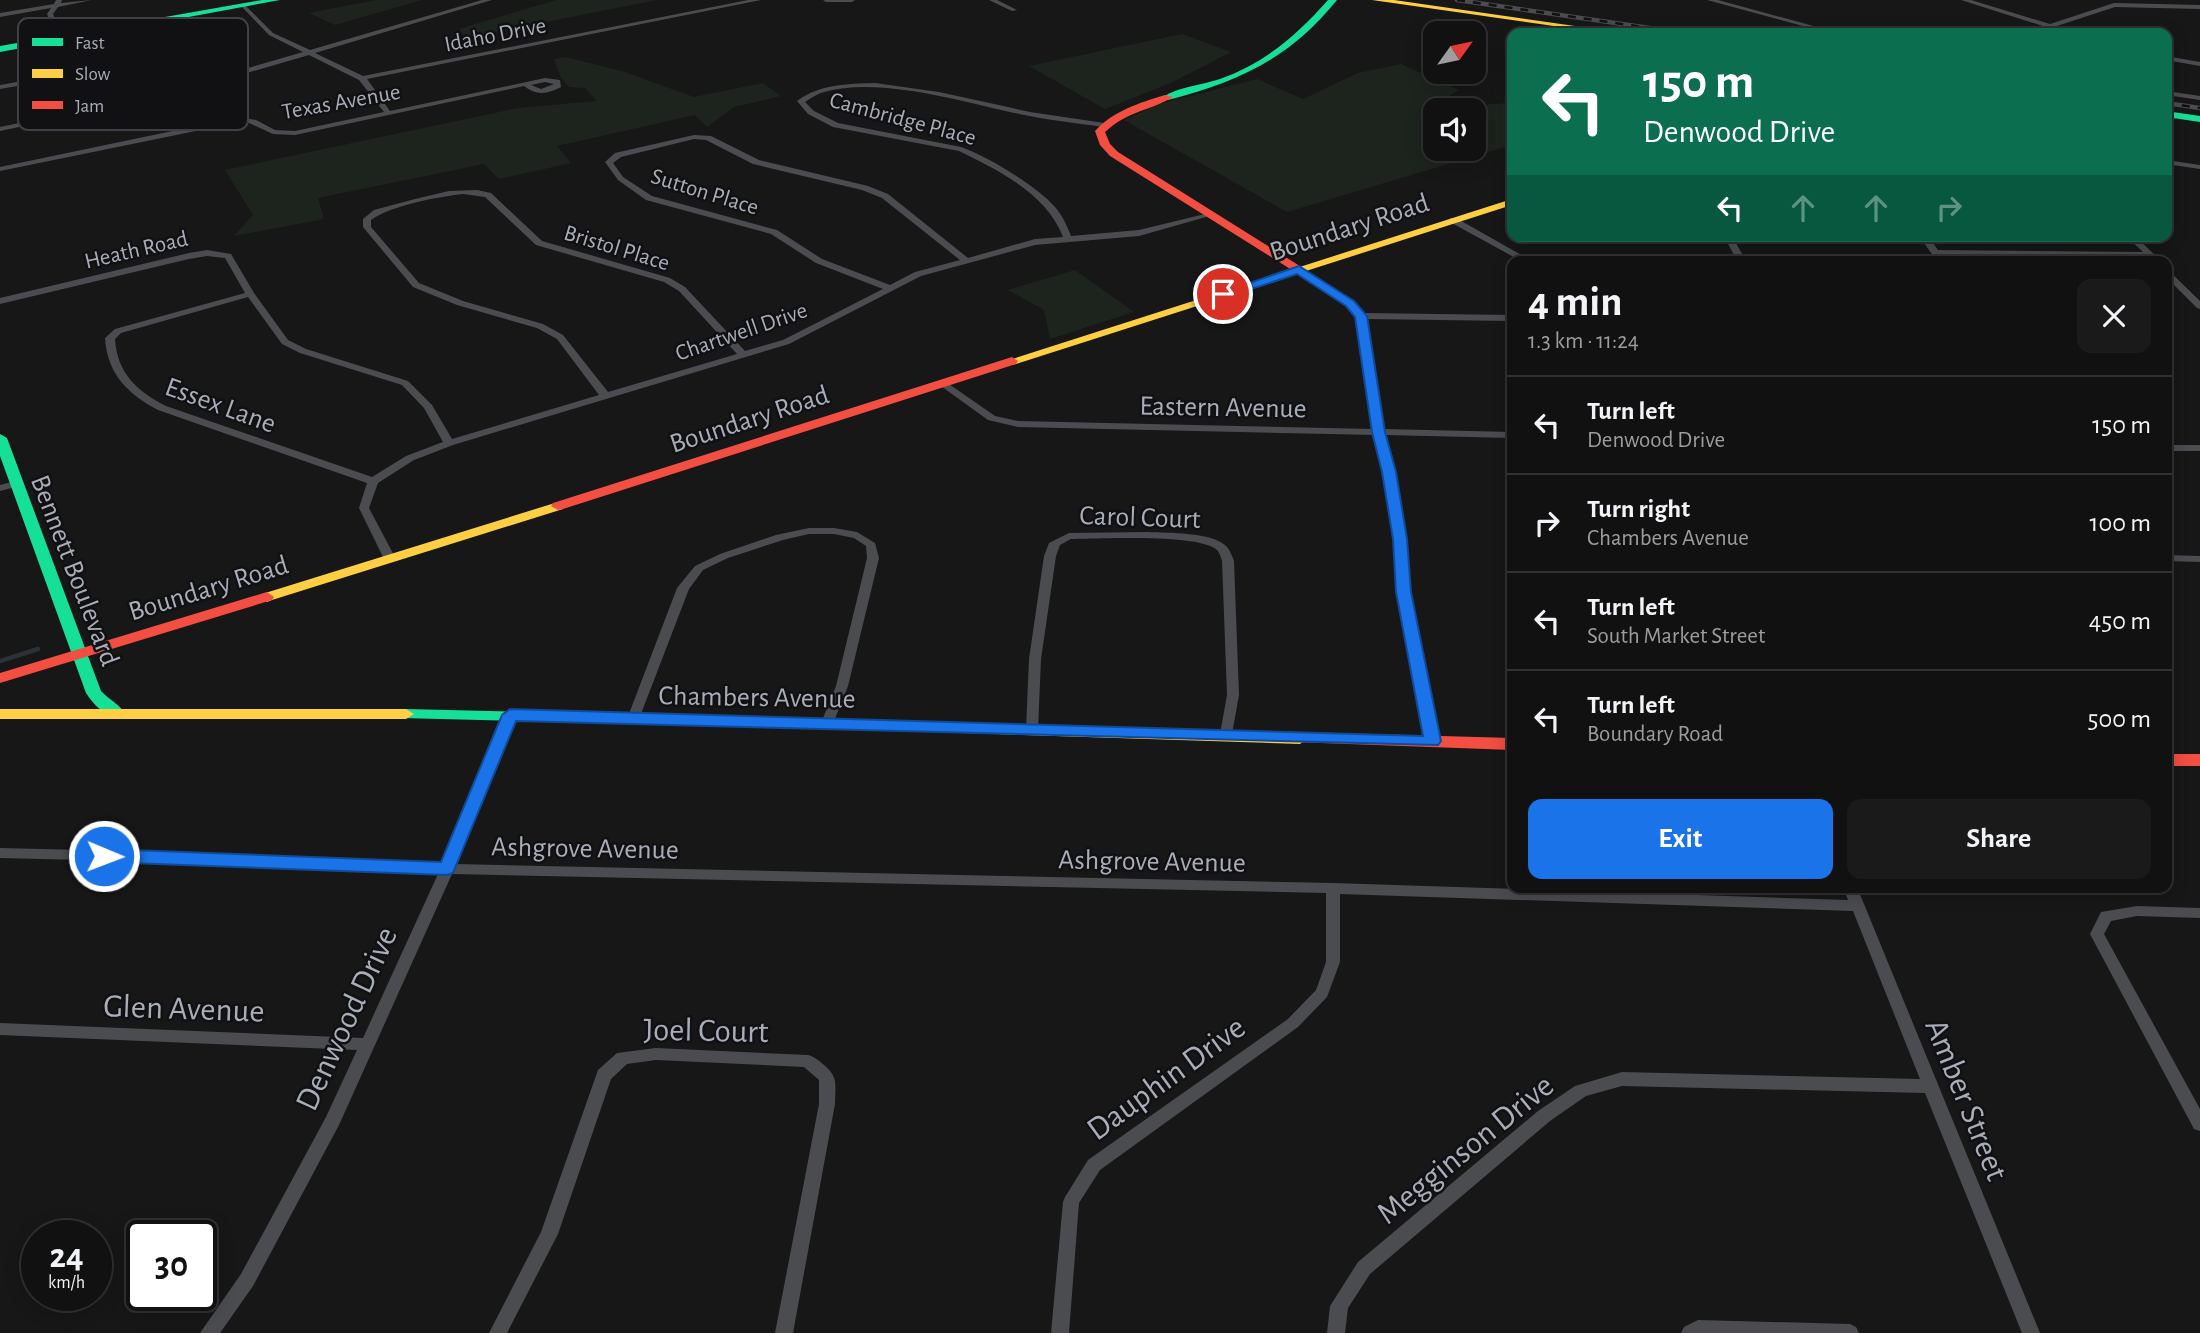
<!DOCTYPE html>
<html lang="en">
<head>
<meta charset="utf-8">
<style>
  :root { --surface:#111; --page:#1a1a1a; --text:#f1f3f6; --muted:#9c9d9f; --line:#303131; --accent:#1a73e8 }
  body { margin:0; font-family:"Alegreya Sans",sans-serif; background:var(--page); color:var(--text); height:100vh; display:flex; flex-direction:column; font-size:26px; white-space:nowrap }
  * { box-sizing:border-box; margin:0 }
  p { font-size:23px; color:var(--muted) }
  .icon { flex:none; width:38px; height:38px; fill:none; stroke:currentColor; stroke-width:2; stroke-linecap:round; stroke-linejoin:round }
  .map { position:relative; flex:1; overflow:hidden }
  .side { position:absolute; left:1507px; top:256px; width:665px; height:637px; display:flex; flex-direction:column; background:var(--surface); border-radius:14px; box-shadow:0 4px 18px #0003,0 0 0 2px var(--line) }
  .side>* { flex:none }
  .guide { position:absolute; left:1507px; top:28px; width:665px; height:214px; border-radius:14px; box-shadow:0 4px 18px #0003,0 0 0 2px var(--line); background:#0b6e4f; color:#fff; overflow:hidden }
  .needle { width:46px; rotate:57deg }
  .fabs { position:absolute; left:1423px; top:21px; display:grid; gap:14px }
  .fabs a { display:grid; place-items:center; width:63px; height:63px; border-radius:14px; background:var(--surface); box-shadow:0 4px 18px #0003,0 0 0 2px var(--line); font-size:35px }
  .speed { position:absolute; left:21px; top:1220px; display:flex; gap:14px; font-size:35px; font-weight:700; text-align:center }
  .speed>* { display:grid; place-content:center; width:91px; height:91px; border-radius:50%; background:var(--surface); box-shadow:0 4px 18px #0003,0 0 0 2px var(--line); line-height:1 }
  .speed small { font-size:18px; font-weight:400 }
  .speed .limit { border:4px solid #111; border-radius:10px; background:#fff; color:#111 }
  .pin { position:absolute; display:grid; place-items:center; width:60px; height:60px; color:#fff; margin:-30px; border:4px solid #fff; border-radius:50%; box-shadow:0 2px 7px #0007 }
  .me { position:absolute; width:77px; margin:-38px; rotate:91deg; stroke-linejoin:round; filter:drop-shadow(0 0 5px #0008) }
  .turn { display:flex; align-items:center; gap:24px; height:147px; padding:0 21px; font-size:32px }
  .turn .icon { width:91px; height:91px; stroke-width:2.5 }
  .turn b { display:block; font-size:49px; line-height:60px }
  .lanes { display:flex; align-items:center; height:66px; padding:0 21px; background:#0003; justify-content:center; gap:35px; direction:ltr }
  .lanes .off { opacity:.35 }
  .round { display:grid; place-items:center; flex:none; width:74px; height:74px; border-radius:14px; background:var(--page) }
  .headline { display:flex; align-items:center; justify-content:space-between; height:119px; padding:0 21px }
  h1 { font-size:42px; font-weight:700; line-height:52px }
  .cta { display:flex; gap:14px; margin-top:auto; padding:14px 21px }
  .cta a { flex:1; height:80px; border-radius:14px; background:var(--accent); color:#fff; font-size:28px; font-weight:700; line-height:80px; text-align:center }
  .cta a+a { background:var(--page); color:var(--text) }
  ul { padding:0; list-style:none }
  li { display:flex; align-items:center; gap:21px; height:98px; padding:0 21px; border-top:2px solid var(--line) }
  li div { flex:1 }
  li b { display:block; font-size:26px }
  li em { font-style:normal }
  .map>svg:first-child { display:block }
  .green { fill:#1d241e }
  .lines { fill:none; stroke-linecap:round; stroke-linejoin:round }
  .stream { stroke:#2a3239; stroke-width:4.5 }
  .street { fill:#4b4c50; fill-rule:evenodd }
  .fast { fill:#16e098; fill-rule:evenodd }
  .slow { fill:#ffcf43; fill-rule:evenodd }
  .jam { fill:#f24e42; fill-rule:evenodd }
  .rail-casing { stroke:#4b4c4f; stroke-width:4.5 }
  .rail { stroke:#111113; stroke-width:2.5; stroke-dasharray:8; stroke-linecap:butt }
  .route { fill:#1a73e8; stroke:#114b97; stroke-width:2 }
  .labels { text-anchor:middle; stroke-width:5; stroke-linejoin:round; paint-order:stroke }
  .far-street-label { font-size:23px; fill:#a8adb8; stroke:#111113 }
  .street-label { font-size:28px; fill:#a8adb8; stroke:#111113 }
  .near-street-label { font-size:33px; fill:#a8adb8; stroke:#111113 }
  .key { fill:#111113; stroke:#3e4045; stroke-width:2 }
  .key-label { font-size:19px; fill:#a8adb8 }
</style>
</head>
<body>
<div class="map">
<svg width="2200" height="1333" viewBox="0 0 2200 1333">
  <rect width="100%" height="100%" fill="#171717"/>
  <!-- green -->
  <path class="green" d="M376 0H422L335 25 309 13Z
    M556 0H657L465 38 459 29Z
    M1182 34 1231 52 1173 82 1105 109 1029 66Z
    M566 57 625 72 694 97 763 83 781 96 734 107 707 127 695 115 557 146 571 163 499 179 484 164 318 198 324 219 234 236 253 215 225 170 518 108 597 101 585 88 569 87 561 78 554 59Z
    M1401 64 1459 90 1429 108 1435 110V149H1474V110H1466L1491 104 1512 103V145L1287 212 1124 120 1159 104 1257 79 1303 99 1358 73Z
    M1075 270 1134 312 1050 339 1044 310 1008 290Z"/>
  <g class="lines">
    <!-- stream -->
    <path class="stream" d="M0 661 38 649"/>
    <!-- street -->
    <path class="street" d="M56 0H62L61 3 92 0 58 7 53 14 63 39 58 38 47 14 51 8 0 17V13L54 4Z
      M482 0H492L315 53 363 76 748 0H761L367 79 390 111 545 78 560 80 561 87C548 94 536 96 524 86L295 135 273 134 249 123 240 122 0 171V167L187 128 172 95 0 131V127L152 96 197 83 163 64 149 63 0 89V85L149 59 167 61 204 81 303 52 269 35 242 7 241 6 244 4 273 33 310 50ZM309 55 359 80 384 112 295 131 275 130 256 120 244 118 194 127 178 93ZM545 82 554 84 541 89 531 85Z
      M823 0H855L852 2H826Z
      M989 0H997L1017 10 1012 11Z
      M1707 0H1718L1839 33H1829Z
      M1961 0H1971L2050 24 2114 3 2200 5V9L2115 7 2057 26 2075 33C2067 33 2059 29 2051 29 2043 28 2035 33 2027 33L2043 26Z
      M2166 56 2200 62V66L2166 60Z
      M875 83 939 92 1030 112 1104 123 1108 125 1104 127C1076 123 1047 120 1019 114 964 102 879 76 824 92 817 94 811 98 805 102L814 111 838 123 961 147C987 156 1037 186 1055 207 1063 216 1067 226 1071 236L1139 230 1209 213 1213 215 1139 236 1035 245 921 276 789 344 453 445 414 460 378 483 369 508 396 559 390 562 384 559 359 508 367 483 158 410C129 395 107 374 105 338L115 329 245 293 225 258 207 256 189 259 0 304V298L189 253 207 250 231 254 254 293 288 340 306 349 408 381 432 405 452 439 599 395 557 339 537 328 457 305 413 287 363 227V219L374 210 415 199 449 191 477 190 491 193 542 241 670 278 685 287 745 351 783 340 883 289 816 263 771 234 646 200 618 180 605 162 615 153 694 135 711 136 759 160 868 186 888 194 968 258 1035 239 1063 237C1047 194 998 170 959 151L833 127 808 114 797 101C820 84 847 84 875 83ZM694 139 706 140 753 164 862 190 882 198 960 260 915 272 890 285 822 259 777 230 652 196 623 177 613 163 621 157ZM463 194 485 197 536 245 664 282 679 291 737 354 608 392 563 335 543 324 463 301 419 283 371 227V220C392 205 438 197 463 194ZM248 297 282 344 300 353 402 385 424 408 443 442 406 456 372 477 166 406C137 391 117 373 115 339L121 333Z
      M2166 91 2200 96V100L2166 95Z
      M2166 160 2200 165V169L2166 164Z
      M1450 218H1456L1532 261H1521L1450 222Z
      M1724 236H1732L1746 261H1737Z
      M1919 236H1928L1938 250 2143 252 2126 236H2135L2158 258 2154 261 2148 258 1942 256 1943 258 1939 261 1936 260Z
      M1299 267 1353 301 1364 313 1512 315V321L1366 319 1384 429 1512 432V438L1385 435 1394 472 1406 539 1410 592 1438 741 1437 744H1427L1426 741 1398 592 1394 539 1384 472 1375 435 1018 427 988 420 938 384 943 381 946 382 995 416 1018 421 1373 429 1356 316 1347 305 1296 272 1295 270Z
      M2166 268 2200 301V309L2197 308 2166 277Z
      M2166 445H2200V451H2166Z
      M15 481 20 484 19 486 0 491V485Z
      M809 528H834L857 532 875 543 879 558 848 686 832 726 827 727 821 723 836 686 867 558 866 546 854 538 834 534H809L783 540 728 558 703 570 689 589 639 719 633 723 629 722 627 719 677 588 695 566 720 554 776 535Z
      M1148 532C1168 533 1212 532 1226 546 1230 550 1232 556 1234 561L1239 695 1232 734 1226 738 1220 734 1227 695 1222 561C1221 558 1220 554 1218 551 1203 533 1096 539 1071 539L1060 545 1056 556 1041 659 1038 729 1037 732H1027L1026 729 1029 659 1044 556 1049 543 1069 533Z
      M2166 555 2200 556V562L2166 561Z
      M510 711 516 715 456 864 1333 883 1848 900 1843 887H1857L2040 1333H2022L1925 1093 1622 1086 1586 1096 1550 1121 1370 1274 1348 1308 1345 1333H1327L1330 1306 1358 1262 1538 1111 1575 1086 1622 1072 1920 1079 1853 911 1340 894V962L1327 997 1298 1027 1100 1170 1079 1203 1069 1333H1051L1063 1202 1065 1197 1088 1160 1288 1019 1316 990 1326 962V893L452 874 339 1125 253 1286 220 1333H200L241 1274 326 1117 357 1050 0 1035V1023L363 1038 438 874 208 863 0 858V848L208 853 442 864 504 715Z
      M2137 906 2200 908V918L2137 916 2111 921 2104 934 2200 1109V1131L2194 1129 2090 934 2101 912Z
      M656 1048 808 1055C815 1057 818 1060 824 1065 839 1077 835 1086 835 1104L793 1333H775L819 1104V1080L804 1067 656 1060 627 1064 611 1079 558 1234 507 1333H489L541 1232 598 1070 617 1053Z
      M1698 1320 1850 1324 1856 1327 1859 1333H1681L1684 1327Z"/>
    <!-- fast -->
    <path class="fast" d="M262 0H280L0 52V46Z
      M1328 0H1337C1289 59 1240 81 1168 100L1163 97C1178 87 1202 85 1220 79 1265 63 1297 35 1328 0Z
      M2166 111 2200 116V122L2166 117Z
      M0 434 7 438 101 691C108 699 119 704 124 712L122 716C106 719 94 705 86 693L0 456Z
      M406 709 787 718 795 723 787 728 400 718 398 714Z"/>
    <!-- slow -->
    <path class="slow" d="M1372 0H1394L1624 33H1603Z
      M1512 199V205L1016 364 1012 365 1006 361Z
      M558 502 565 506 563 509 272 600 267 602 260 597 262 594Z
      M0 709H406L414 714 406 719H0Z
      M787 718 1300 732 1308 738 1300 744 781 727 779 723Z"/>
    <!-- jam -->
    <path class="jam" d="M1165 95 1173 97C1150 111 1129 110 1105 132L1110 144 1118 152 1303 268V272H1295L1110 156 1100 145 1095 131C1113 111 1139 103 1165 95Z
      M1012 357 1018 361 1016 364 563 509 558 510 551 506 553 503Z
      M267 592 274 597 272 600 0 683V673Z
      M1300 732 1512 738V750L1294 742 1292 738 1294 734Z
      M2166 754H2200V766H2166Z"/>
    <!-- rail casing -->
    <g class="rail-casing">
      <path id="rail" d="M1457 0 1684 33
        M2166 103 2200 108"/>
    </g>
    <!-- rail -->
    <use href="#rail" class="rail"/>
  </g>
  <!-- route -->
  <path class="route" d="M1299 266 1354 301 1367 316 1385 432 1396 472 1407 539 1411 592 1441 741 1438 745 516 721 453 873 447 875 104 862 98 860 95 856 98 851 104 849 441 862 502 715 510 709 1423 736 1396 592 1393 539 1382 472 1372 432 1355 317 1346 306 1297 274 1227 297 1217 294Z"/>
  <g class="labels">
    <!-- far-street labels -->
    <g class="far-street-label">
      <text transform="translate(495 34) rotate(-11)" y="8">Idaho Drive</text>
      <text transform="translate(341 101) rotate(-10)" y="8">Texas Avenue</text>
      <text transform="translate(903 118) rotate(15)" y="8">Cambridge Place</text>
      <text transform="translate(705 191) rotate(17)" y="8">Sutton Place</text>
      <text transform="translate(617 247) rotate(17)" y="8">Bristol Place</text>
      <text transform="translate(136 249) rotate(-13)" y="8">Heath Road</text>
      <text transform="translate(741 331) rotate(-19)" y="8">Chartwell Drive</text>
    </g>
    <!-- street labels -->
    <g class="street-label">
      <text transform="translate(1349 226) rotate(-18)" y="10">Boundary Road</text>
      <text transform="translate(221 404) rotate(20)" y="10">Essex Lane</text>
      <text transform="translate(1223 406) rotate(1)" y="10">Eastern Avenue</text>
      <text transform="translate(749 418) rotate(-18)" y="10">Boundary Road</text>
      <text transform="translate(1140 516) rotate(2)" y="10">Carol Court</text>
      <text transform="translate(76 570) rotate(69)" y="10">Bennett Boulevard</text>
      <text transform="translate(208 587) rotate(-17)" y="10">Boundary Road</text>
      <text transform="translate(757 696) rotate(1)" y="10">Chambers Avenue</text>
      <text transform="translate(585 847) rotate(1)" y="10">Ashgrove Avenue</text>
      <text transform="translate(1152 860) rotate(1)" y="10">Ashgrove Avenue</text>
    </g>
    <!-- near-street labels -->
    <g class="near-street-label">
      <text transform="translate(184 1007) rotate(2)" y="12">Glen Avenue</text>
      <text transform="translate(345 1018) rotate(-65)" y="12">Denwood Drive</text>
      <text transform="translate(706 1029) rotate(1)" y="12">Joel Court</text>
      <text transform="translate(1165 1077) rotate(-36)" y="12">Dauphin Drive</text>
      <text transform="translate(1968 1099) rotate(68)" y="12">Amber Street</text>
      <text transform="translate(1464 1148) rotate(-39)" y="12">Megginson Drive</text>
    </g>
  </g>
  <!-- legend -->
  <rect x="18" y="18" width="230" height="112" rx="10" class="key"/>
  <rect x="32" y="38" width="31" height="8" fill="#16e098"/>
  <rect x="32" y="69" width="31" height="9" fill="#ffcf43"/>
  <rect x="32" y="101" width="31" height="8" fill="#f24e42"/>
  <g class="key-label">
    <text x="75" y="49">Fast</text>
    <text x="75" y="80">Slow</text>
    <text x="75" y="112">Jam</text>
  </g>
</svg>
<div class="fabs">
<a><svg class="needle" viewBox="-14 -14 28 28"><path d="M0-13l5 13h-10z" fill="#e53935"/><path d="M0 13l5-13h-10z" fill="#9c9d9f"/></svg></a>
<a><svg class="icon" aria-label="sound" viewBox="0 0 24 24"><path d="M4 9h4l5-4v14l-5-4H4zM17 9q2 3 0 6"/></svg></a>
</div>
<div class="speed"><div>24<small>km/h</small></div><div class="limit">30</div></div>
<div class="pin" style="left:1223px;top:294px;background:#d93025"><svg class="icon" aria-label="arrive" viewBox="0 0 24 24"><path d="M6 21V4h12l-3 4 3 4H6"/></svg></div>
<svg class="me" style="left:104px;top:856px" viewBox="-20 -20 40 40"><circle r="17" fill="#1a73e8" stroke="#fff" stroke-width="3"/><path d="M0-11L8 9 0 5-8 9z" fill="#fff"/></svg>
<div class="guide">
<div class="turn"><svg class="icon" aria-label="left" viewBox="0 0 24 24"><path d="M17 20v-9H6M10 6l-5 5 5 5"/></svg><div><b>150 m</b>Denwood Drive</div></div>
<div class="lanes"><svg class="icon" aria-label="left" viewBox="0 0 24 24"><path d="M17 20v-9H6M10 6l-5 5 5 5"/></svg><svg class="icon off" aria-label="ahead" viewBox="0 0 24 24"><path d="M12 20V5M6 11l6-6 6 6"/></svg><svg class="icon off" aria-label="ahead" viewBox="0 0 24 24"><path d="M12 20V5M6 11l6-6 6 6"/></svg><svg class="icon off" aria-label="right" viewBox="0 0 24 24"><path d="M7 20v-9h11M14 6l5 5-5 5"/></svg></div>
</div>
<section class="side">
<div class="headline"><div><h1>4 min</h1><p>1.3 km · 11:24</p></div><a class="round"><svg class="icon" aria-label="close" viewBox="0 0 24 24"><path d="M6 6l12 12M18 6L6 18"/></svg></a></div>
<ul>
<li><svg class="icon" aria-label="left" viewBox="0 0 24 24"><path d="M17 20v-9H6M10 6l-5 5 5 5"/></svg><div><b>Turn left</b><p>Denwood Drive</p></div><em>150 m</em></li>
<li><svg class="icon" aria-label="right" viewBox="0 0 24 24"><path d="M7 20v-9h11M14 6l5 5-5 5"/></svg><div><b>Turn right</b><p>Chambers Avenue</p></div><em>100 m</em></li>
<li><svg class="icon" aria-label="left" viewBox="0 0 24 24"><path d="M17 20v-9H6M10 6l-5 5 5 5"/></svg><div><b>Turn left</b><p>South Market Street</p></div><em>450 m</em></li>
<li><svg class="icon" aria-label="left" viewBox="0 0 24 24"><path d="M17 20v-9H6M10 6l-5 5 5 5"/></svg><div><b>Turn left</b><p>Boundary Road</p></div><em>500 m</em></li>
</ul>
<div class="cta"><a>Exit</a><a>Share</a></div>
</section>
</div>
</body>
</html>
